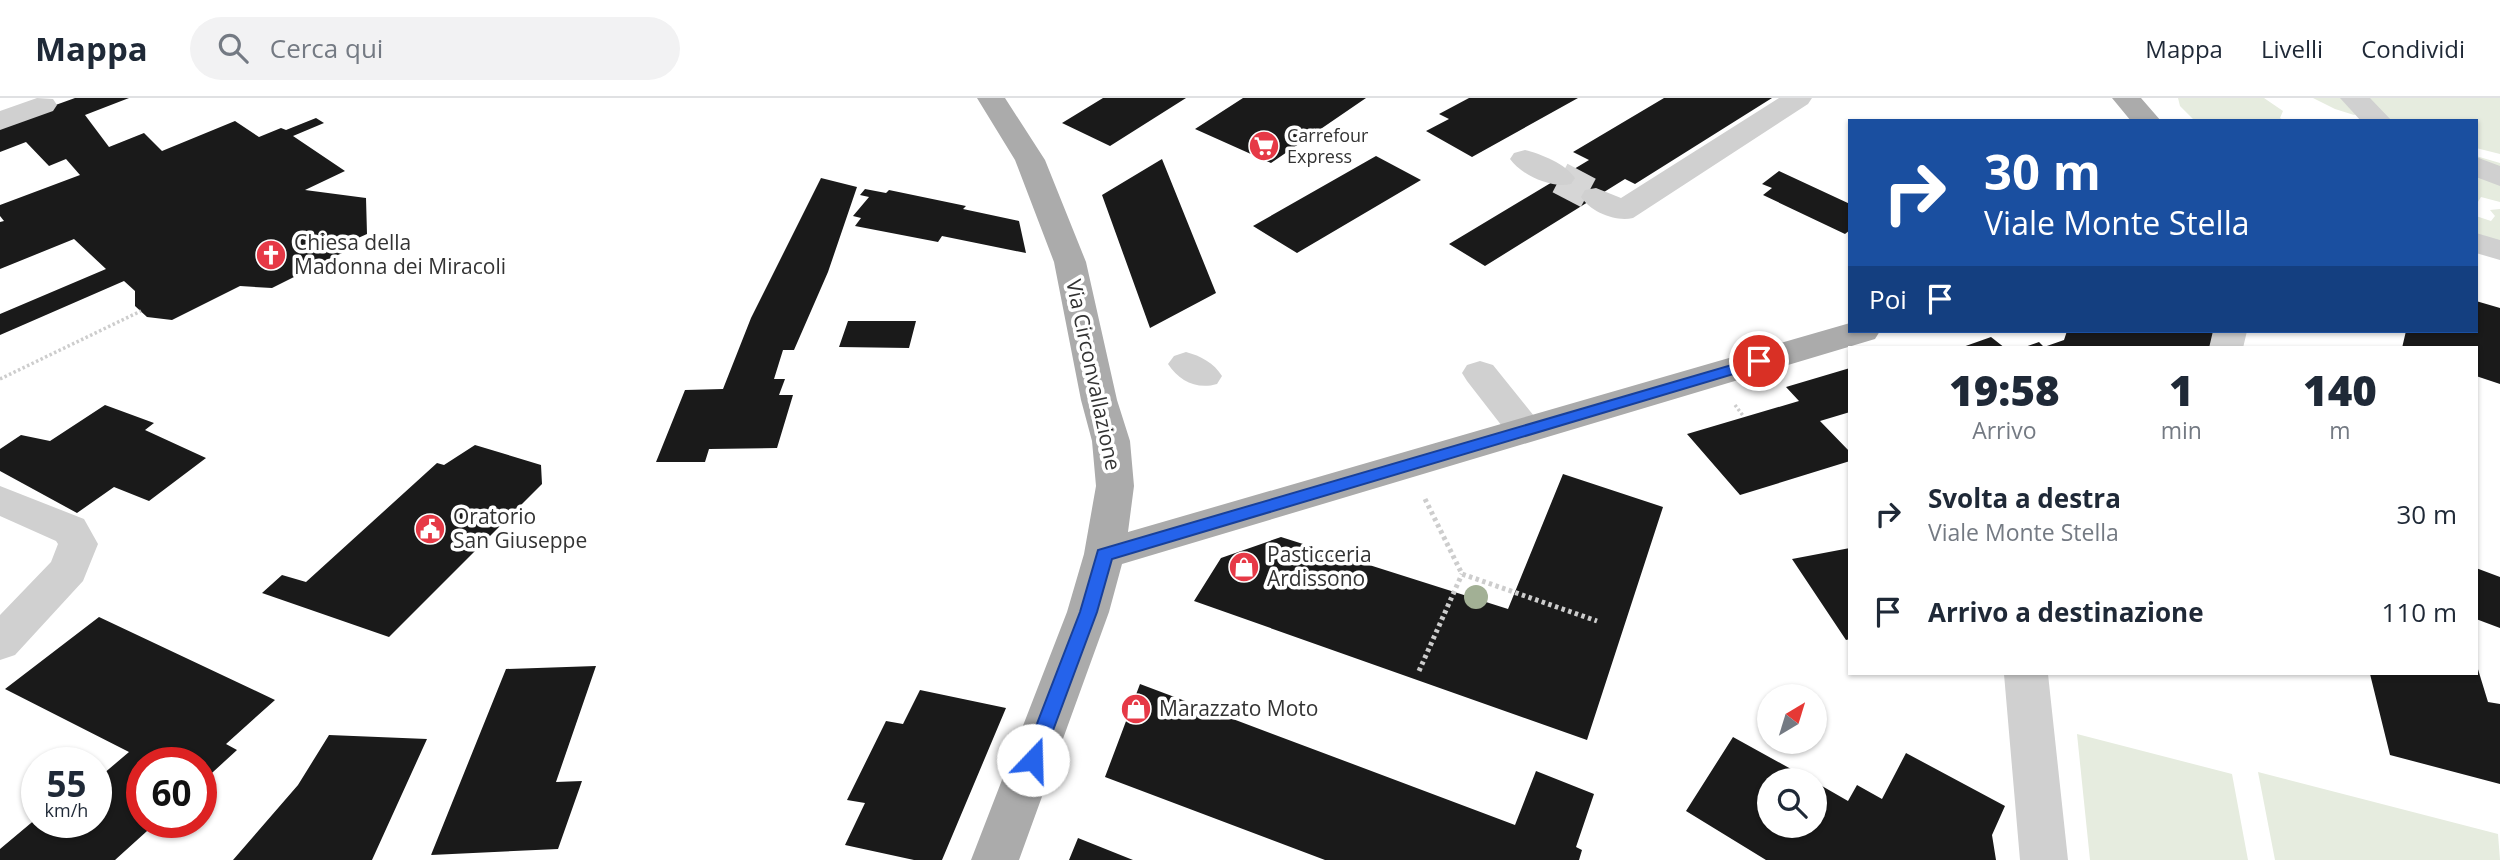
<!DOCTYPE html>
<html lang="it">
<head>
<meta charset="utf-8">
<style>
  :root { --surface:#fff; --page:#f2f2f3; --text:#1f2937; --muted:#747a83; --line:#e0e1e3 }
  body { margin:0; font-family:"Open Sans",sans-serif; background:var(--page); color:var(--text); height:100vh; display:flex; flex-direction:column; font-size:26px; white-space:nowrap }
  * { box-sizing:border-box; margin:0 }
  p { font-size:23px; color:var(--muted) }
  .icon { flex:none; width:38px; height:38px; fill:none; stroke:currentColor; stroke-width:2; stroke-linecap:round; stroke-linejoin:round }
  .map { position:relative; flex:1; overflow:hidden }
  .panel { position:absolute; left:1848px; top:248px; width:630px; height:329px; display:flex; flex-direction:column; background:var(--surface); border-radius:0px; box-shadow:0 2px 5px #0004 }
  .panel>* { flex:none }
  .hud { position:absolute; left:1848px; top:21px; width:630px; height:214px; border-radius:0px; box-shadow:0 2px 5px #0004; background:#1a4fa0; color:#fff; overflow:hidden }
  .needle { width:46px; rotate:38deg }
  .buttons { position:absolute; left:1757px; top:586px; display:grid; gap:14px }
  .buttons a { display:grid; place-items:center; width:70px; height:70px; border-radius:50%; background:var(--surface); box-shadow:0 2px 5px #0004; font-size:35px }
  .speed { position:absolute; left:21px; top:649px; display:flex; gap:14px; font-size:35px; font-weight:700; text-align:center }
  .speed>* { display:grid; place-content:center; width:91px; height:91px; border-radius:50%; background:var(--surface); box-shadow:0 2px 5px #0004; line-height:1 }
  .speed small { font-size:18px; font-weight:400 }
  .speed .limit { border:10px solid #d22; background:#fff; color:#111 }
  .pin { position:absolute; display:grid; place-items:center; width:60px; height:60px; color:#fff; margin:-30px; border:4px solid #fff; border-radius:50%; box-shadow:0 2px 7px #0007 }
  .me { position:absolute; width:77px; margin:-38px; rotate:21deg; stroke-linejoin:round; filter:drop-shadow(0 0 5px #0008) }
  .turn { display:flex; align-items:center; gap:24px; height:147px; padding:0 21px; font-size:32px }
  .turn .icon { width:91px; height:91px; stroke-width:2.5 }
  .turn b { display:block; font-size:49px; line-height:60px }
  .then { display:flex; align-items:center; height:66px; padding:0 21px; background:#0003; gap:14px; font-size:26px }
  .eta { display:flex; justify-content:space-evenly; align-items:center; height:119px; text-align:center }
  .eta b { font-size:42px; font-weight:800; line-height:49px }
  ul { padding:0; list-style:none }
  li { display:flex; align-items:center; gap:21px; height:98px; padding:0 21px }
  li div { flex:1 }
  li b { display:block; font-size:26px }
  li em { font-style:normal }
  header { display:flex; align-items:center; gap:42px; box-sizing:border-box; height:98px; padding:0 35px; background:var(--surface); border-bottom:2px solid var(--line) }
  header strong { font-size:33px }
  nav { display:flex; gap:38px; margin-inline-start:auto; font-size:24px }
  .search { width:490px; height:63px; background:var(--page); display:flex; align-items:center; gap:18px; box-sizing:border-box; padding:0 24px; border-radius:38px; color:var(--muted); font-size:26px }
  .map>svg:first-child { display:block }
  .green { fill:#e6ecdf }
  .building { fill:#1a1a1a }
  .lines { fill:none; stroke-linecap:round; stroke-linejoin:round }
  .minor-tunnel { stroke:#d6d6d6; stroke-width:32; stroke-dasharray:32 16; stroke-linecap:butt }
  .path-far1 { stroke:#cdcdcd; stroke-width:3.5; stroke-dasharray:2.5 2.5; stroke-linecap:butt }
  .path { stroke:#cdcdcd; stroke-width:5; stroke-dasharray:3.5 3.5; stroke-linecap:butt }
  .minor { fill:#d0d0d0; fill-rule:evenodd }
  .major { fill:#ababab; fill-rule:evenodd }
  .tree { fill:#a2b095 }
  .route { fill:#2563eb; stroke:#184099; stroke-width:2 }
  .labels { text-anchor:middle; stroke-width:7; stroke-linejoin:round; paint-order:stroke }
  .far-poi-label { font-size:18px; fill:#333; stroke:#fff; text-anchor:start }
  .poi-label { font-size:21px; fill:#333; stroke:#fff; text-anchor:start }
  .street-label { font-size:21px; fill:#333; stroke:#fff }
</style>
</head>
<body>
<header>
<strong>Mappa</strong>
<div class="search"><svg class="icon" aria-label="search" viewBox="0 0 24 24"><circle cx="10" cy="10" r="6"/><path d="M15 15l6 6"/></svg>Cerca qui</div>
<nav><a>Mappa</a><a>Livelli</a><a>Condividi</a></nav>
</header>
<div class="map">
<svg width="2500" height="762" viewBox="0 0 2500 762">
  <rect width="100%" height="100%" fill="#fff"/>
  <!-- green -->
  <path class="green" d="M2178 0H2264L2283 13 2280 20 2285 23H2195L2180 8Z
    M2313 0H2500V56L2476 50V23H2392L2373 10 2354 17 2335 11Z
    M2476 58 2500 65V104L2481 99 2476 107Z
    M2500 111V145L2476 138V118L2491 123 2495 118 2490 112Z
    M2077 636 2232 676 2248 762H2090Z
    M2258 674 2498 736 2500 762H2275Z"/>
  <!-- building -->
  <path class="building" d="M75 0H129L85 17 109 49 144 35 162 53 235 23 259 39 281 30 286 32 316 20 324 25 293 38 345 73 305 92 366 100 367 136 347 145 346 153 272 190 240 188 172 222 147 219 135 208V193L124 183 0 237V216L106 171 74 141 0 171V124L4 123 0 118V107L80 77 66 61 49 68 26 44 0 54V27Z
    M1103 0H1186L1110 48 1062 25Z
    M1243 0H1366L1271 65 1195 31Z
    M1469 0H1578L1472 59 1426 33 1449 21 1439 16Z
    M1664 0H1772L1635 86 1625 81 1485 168 1449 146 1589 62 1573 54Z
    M1376 58 1421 82 1297 155 1253 128Z
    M1162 61 1216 195 1150 230 1102 97Z
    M1779 73 1850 106V132L1845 136 1763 97 1772 90 1762 86Z
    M821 80 857 89 828 174 794 252H783L774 281H785L779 297H793L777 350 709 351 705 364H656L685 292 723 291 751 220Z
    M865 91 886 95 889 92 966 108 963 111 1019 123 1026 155 942 138 938 144 855 128 861 120 853 118 869 99 860 97Z
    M2476 203 2500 210V286L2476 278V250H2402L2406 233H2476Z
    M848 223H916L909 250 839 249Z
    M2067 233H2210L2220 238 2213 250H2022L2039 244 2044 249 2064 242Z
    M1991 239 2005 250H1960Z
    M1850 270V314L1820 323 1850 354V363L1740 397 1687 336 1799 303 1786 289Z
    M105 307 154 325 145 332 206 360 149 403 114 389 77 415 0 373V351L21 337 50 343Z
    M475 347 541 367 542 386 389 539 262 495 282 477 306 484 437 365 444 367Z
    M1563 376 1663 409 1587 642 1194 503 1221 460 1281 439 1508 511Z
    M1850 450V541L1846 542 1792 461Z
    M2476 470 2500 479V530L2476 521Z
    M99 519 275 602 226 646 237 652 201 685V665H142V724H157L115 762H0V751L37 720V724H96V682L129 654 5 591Z
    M596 568 556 684 582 683 558 751 431 757 506 571Z
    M2477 568 2488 604 2500 606V686L2390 657 2370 576H2476Z
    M1140 586 1515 727 1536 673 1594 696 1576 749 1582 752 1579 762H1325L1105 679Z
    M920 592 1006 610 942 762H914L845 747 865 705 847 702 886 623 903 626Z
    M329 637 427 641 372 762H233L298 687Z
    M1733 639 1811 682H1769V728H1815V684L1848 703 1857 687 1882 701 1906 655 2005 708 1992 737 1996 762H1766L1686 713Z
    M1078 740 1133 762H1069Z"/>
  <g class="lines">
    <!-- minor-tunnel -->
    <path class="minor-tunnel" d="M1560 80 1596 99"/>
    <!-- path-far1 -->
    <path class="path-far1" d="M0 281 141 213
      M1735 307 1744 319"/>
    <!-- path -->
    <path class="path" d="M1425 401 1462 476 1597 523
      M1419 573 1462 476"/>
    <!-- minor -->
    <path class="minor" d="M37 0 53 1 57 7 53 13 0 32V13Z
      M1779 0H1812L1808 6 1633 120C1615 124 1591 114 1581 99L1585 92 1596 90 1621 100Z
      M2340 0H2370L2392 23H2361Z
      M1525 52C1541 56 1566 66 1575 80L1571 86C1552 91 1521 77 1510 61L1514 55Z
      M2476 59 2500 68V88L2476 79Z
      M2476 135 2500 142V162L2476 155Z
      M2213 233H2247L2243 250H2209Z
      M1186 254C1201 258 1214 265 1222 278L1217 286C1197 292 1179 283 1168 266L1174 258Z
      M1480 263 1493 267 1538 323 1544 332 1538 341 1525 345 1512 341 1467 283 1462 275 1467 267Z
      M0 388 84 421 98 446 83 483 15 557 0 562V517L51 464 58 446 56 443 0 418Z
      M2004 576H2048L2068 762H2020Z"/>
    <!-- major -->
    <path class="major" d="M977 0H1005L1045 62 1086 164 1117 302 1130 343 1134 388 1128 434 1850 225V233H1880L1875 241 1122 466 1109 514 1019 762H971L1067 514 1084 456 1096 388 1092 343 1081 302 1054 164 1015 62Z
      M2112 0H2141L2161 23H2131Z"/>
  </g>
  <!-- trees -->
  <circle class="tree" cx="1476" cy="499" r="12"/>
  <!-- route -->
  <path class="route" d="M1759 259 1767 263 1764 267 1112 461 1097 514 1042 662 1040 668 1033 671 1026 668 1023 662 1080 514 1098 452Z"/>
  <!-- icons -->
  <defs>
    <g id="supermarket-disc" transform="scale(1.575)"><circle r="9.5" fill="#e63946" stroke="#fff"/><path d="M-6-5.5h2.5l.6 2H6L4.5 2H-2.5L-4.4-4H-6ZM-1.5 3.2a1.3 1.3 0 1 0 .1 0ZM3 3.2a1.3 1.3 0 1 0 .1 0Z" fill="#fff"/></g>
    <g id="church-disc" transform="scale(1.575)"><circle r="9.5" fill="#e63946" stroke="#fff"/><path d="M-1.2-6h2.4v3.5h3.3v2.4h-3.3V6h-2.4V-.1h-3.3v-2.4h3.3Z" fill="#fff"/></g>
    <g id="civic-disc" transform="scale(1.575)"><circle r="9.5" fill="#e63946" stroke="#fff"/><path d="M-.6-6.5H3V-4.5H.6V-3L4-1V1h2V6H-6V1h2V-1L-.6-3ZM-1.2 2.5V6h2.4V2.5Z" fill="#fff"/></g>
    <g id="shop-disc" transform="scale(1.575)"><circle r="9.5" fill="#e63946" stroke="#fff"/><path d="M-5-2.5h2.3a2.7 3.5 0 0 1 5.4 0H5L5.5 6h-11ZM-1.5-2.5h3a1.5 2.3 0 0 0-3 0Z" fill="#fff"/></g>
  </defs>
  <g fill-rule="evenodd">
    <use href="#supermarket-disc" x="1264" y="48"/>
    <use href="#church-disc" x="271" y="157"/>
    <use href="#civic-disc" x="430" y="431"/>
    <use href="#shop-disc" x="1244" y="469"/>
    <use href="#shop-disc" x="1136" y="611"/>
  </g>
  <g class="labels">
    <!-- far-poi labels -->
    <g class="far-poi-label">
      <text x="1287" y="44">Carrefour<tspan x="1287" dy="21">Express</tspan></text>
    </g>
    <!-- poi labels -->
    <g class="poi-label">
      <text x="294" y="152">Chiesa della<tspan x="294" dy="24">Madonna dei Miracoli</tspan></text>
      <text x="453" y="426">Oratorio<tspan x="453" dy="24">San Giuseppe</tspan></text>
      <text x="1267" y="464">Pasticceria<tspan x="1267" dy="24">Ardissono</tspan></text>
      <text x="1159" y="618">Marazzato Moto</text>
    </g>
    <!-- street labels -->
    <g class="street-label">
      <text transform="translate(1093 277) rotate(78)" y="7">Via Circonvallazione</text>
    </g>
  </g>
</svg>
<div class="buttons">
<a><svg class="needle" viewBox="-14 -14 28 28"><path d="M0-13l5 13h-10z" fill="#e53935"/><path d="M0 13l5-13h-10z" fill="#747a83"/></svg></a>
<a><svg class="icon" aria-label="search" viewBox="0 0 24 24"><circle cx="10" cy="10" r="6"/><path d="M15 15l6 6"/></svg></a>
</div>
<div class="speed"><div>55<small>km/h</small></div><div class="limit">60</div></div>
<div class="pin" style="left:1759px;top:263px;background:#d93025"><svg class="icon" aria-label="arrive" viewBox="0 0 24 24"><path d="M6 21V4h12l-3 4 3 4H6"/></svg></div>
<svg class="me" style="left:1033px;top:662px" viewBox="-20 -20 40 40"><circle r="19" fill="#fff"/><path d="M0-13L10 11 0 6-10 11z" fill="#2563eb"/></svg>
<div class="hud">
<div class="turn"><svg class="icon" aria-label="right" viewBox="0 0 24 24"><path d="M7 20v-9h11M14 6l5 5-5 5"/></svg><div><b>30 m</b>Viale Monte Stella</div></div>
<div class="then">Poi<svg class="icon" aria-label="arrive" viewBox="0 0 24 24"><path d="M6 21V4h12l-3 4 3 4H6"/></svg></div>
</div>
<section class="panel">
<div class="eta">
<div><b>19:58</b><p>Arrivo</p></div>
<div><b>1</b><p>min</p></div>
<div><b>140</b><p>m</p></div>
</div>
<ul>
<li><svg class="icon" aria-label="right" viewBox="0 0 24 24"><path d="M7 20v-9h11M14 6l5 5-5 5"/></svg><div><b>Svolta a destra</b><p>Viale Monte Stella</p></div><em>30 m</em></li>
<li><svg class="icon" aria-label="arrive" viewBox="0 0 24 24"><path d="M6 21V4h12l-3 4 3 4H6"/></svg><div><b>Arrivo a destinazione</b></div><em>110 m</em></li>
</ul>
</section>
</div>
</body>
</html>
